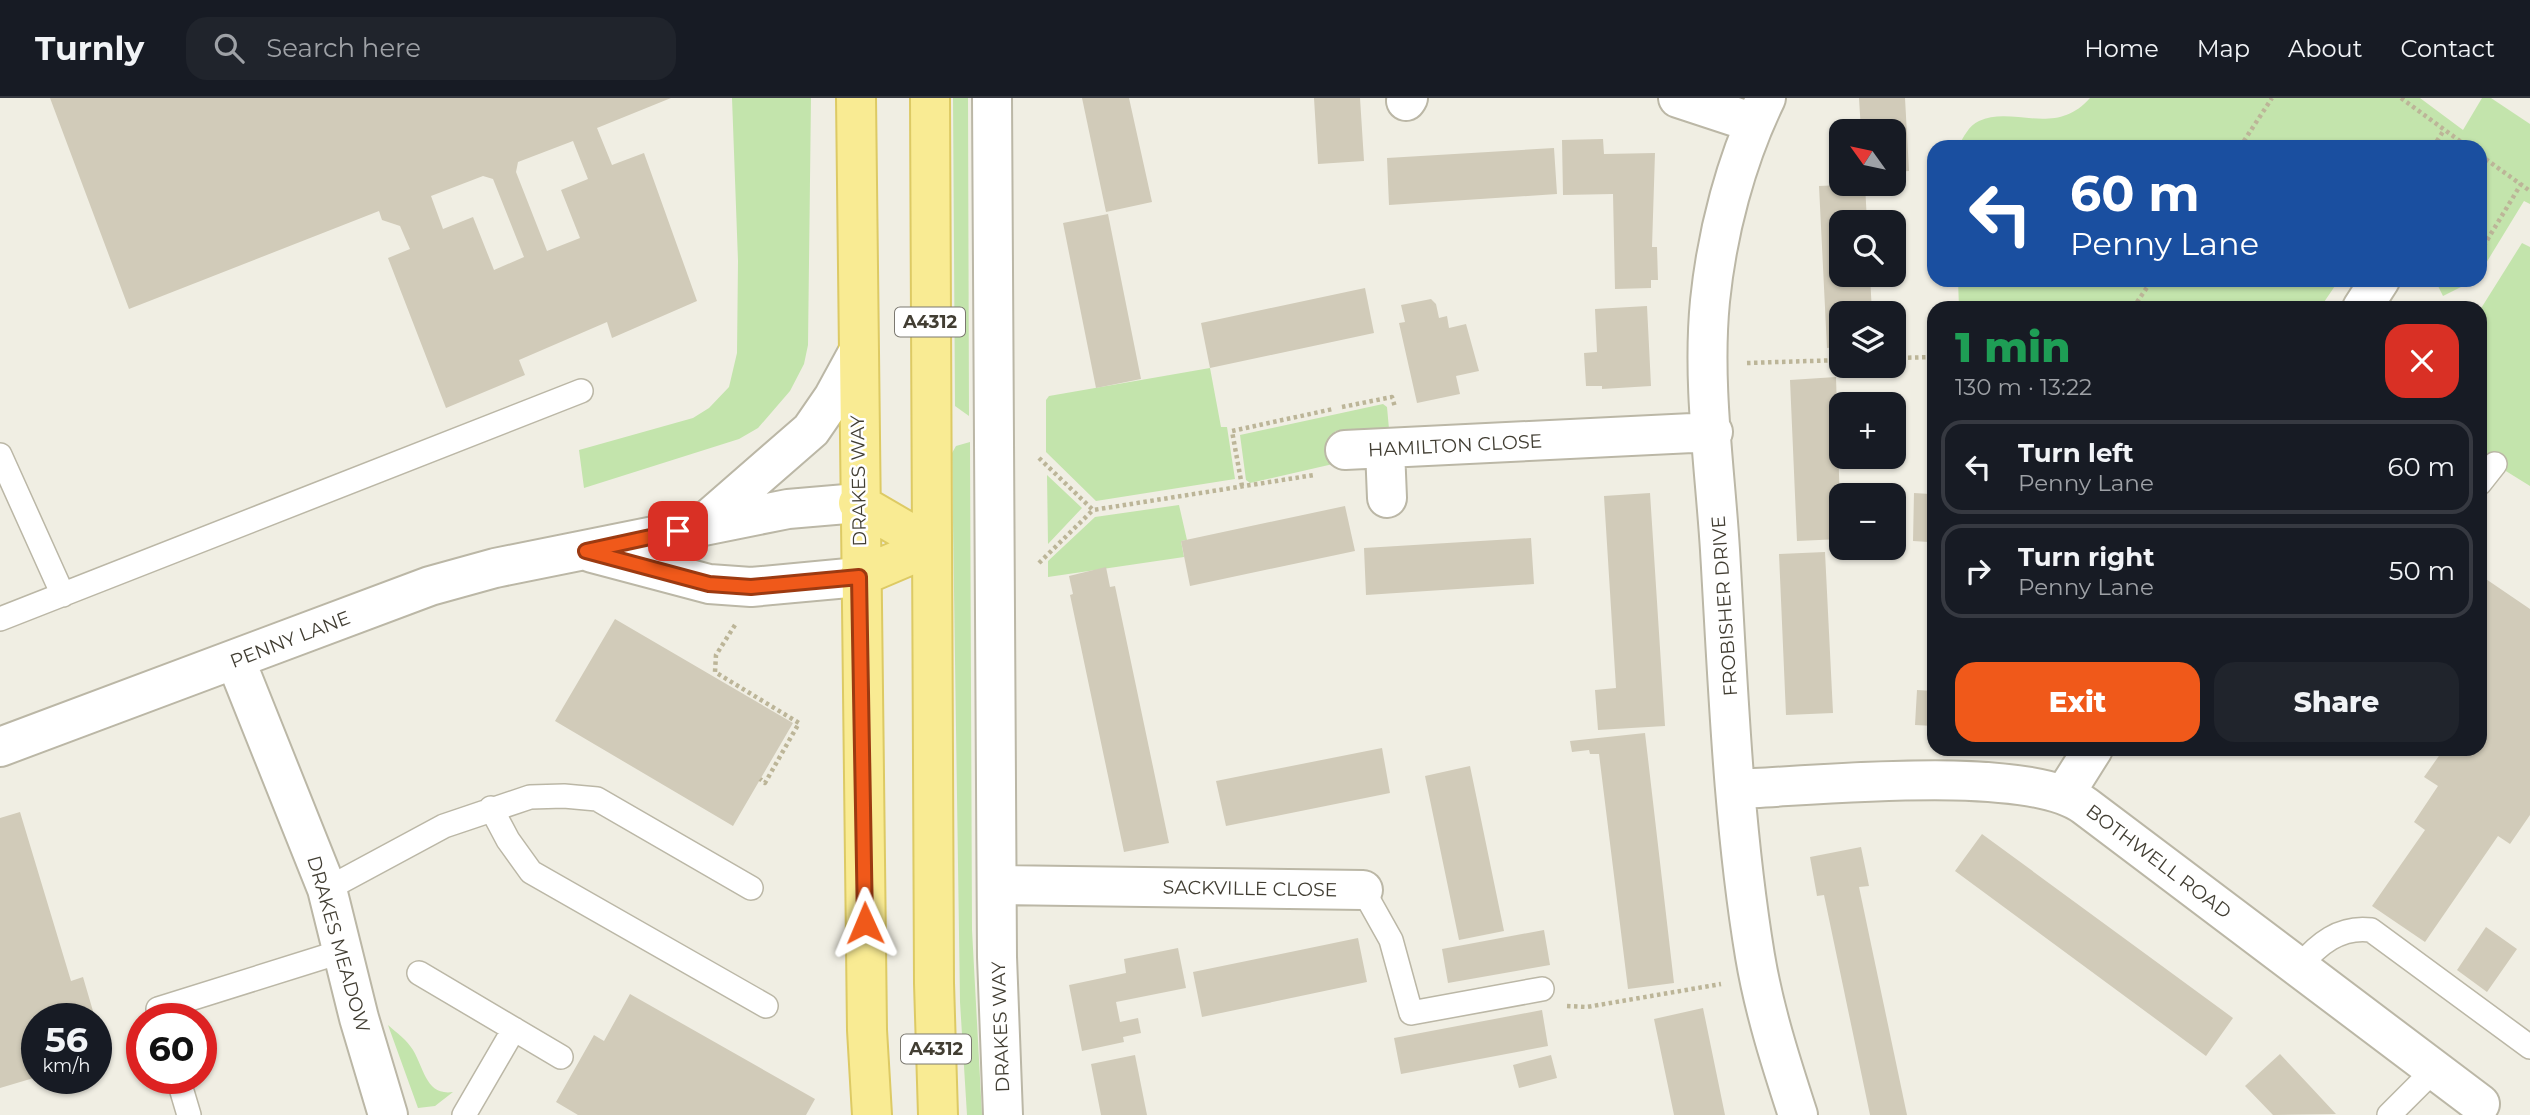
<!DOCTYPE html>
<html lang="en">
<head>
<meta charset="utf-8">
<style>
  :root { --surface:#171b24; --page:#20242c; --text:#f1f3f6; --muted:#9ea1a6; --line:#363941; --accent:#f0591a }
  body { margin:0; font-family:Montserrat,sans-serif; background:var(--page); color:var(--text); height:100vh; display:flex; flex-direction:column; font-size:26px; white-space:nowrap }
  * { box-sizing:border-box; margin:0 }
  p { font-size:23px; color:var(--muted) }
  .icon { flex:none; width:38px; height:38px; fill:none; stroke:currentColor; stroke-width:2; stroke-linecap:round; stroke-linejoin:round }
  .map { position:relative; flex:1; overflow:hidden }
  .drawer { position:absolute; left:1927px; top:203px; width:560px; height:455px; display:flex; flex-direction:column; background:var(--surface); border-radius:21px; box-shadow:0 2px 5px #0004 }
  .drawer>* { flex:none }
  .guide { position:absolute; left:1927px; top:42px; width:560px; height:147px; border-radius:21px; box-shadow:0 2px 5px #0004; background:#1a4fa0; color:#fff; overflow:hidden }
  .needle { width:46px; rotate:303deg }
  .tools { position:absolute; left:1829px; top:21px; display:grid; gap:14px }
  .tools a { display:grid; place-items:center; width:77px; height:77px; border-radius:14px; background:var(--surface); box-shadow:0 2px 5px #0004; font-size:35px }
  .speed { position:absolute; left:21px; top:905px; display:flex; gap:14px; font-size:35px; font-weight:700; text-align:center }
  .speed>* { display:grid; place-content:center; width:91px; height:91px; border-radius:50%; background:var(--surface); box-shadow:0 2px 5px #0004; line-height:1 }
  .speed small { font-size:18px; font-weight:400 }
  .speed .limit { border:10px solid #d22; background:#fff; color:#111 }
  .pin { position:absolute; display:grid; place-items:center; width:60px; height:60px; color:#fff; margin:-30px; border-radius:14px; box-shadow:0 4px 10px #0006 }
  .me { position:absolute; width:77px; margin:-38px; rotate:359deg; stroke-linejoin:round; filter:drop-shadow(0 0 5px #0008) }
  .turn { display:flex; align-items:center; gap:24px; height:147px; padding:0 28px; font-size:32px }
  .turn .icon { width:91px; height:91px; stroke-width:2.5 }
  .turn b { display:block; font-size:49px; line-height:60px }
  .round { display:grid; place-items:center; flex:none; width:74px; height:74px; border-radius:21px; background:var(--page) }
  .summary { display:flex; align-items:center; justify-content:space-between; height:119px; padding:0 28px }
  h1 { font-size:42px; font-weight:800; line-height:52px; color:#1e9e55 }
  .action { display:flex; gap:14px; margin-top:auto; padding:14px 28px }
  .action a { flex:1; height:80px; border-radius:21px; background:var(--accent); color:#fff; font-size:28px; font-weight:800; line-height:80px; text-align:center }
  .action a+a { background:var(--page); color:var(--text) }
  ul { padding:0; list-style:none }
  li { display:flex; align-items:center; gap:21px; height:94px; margin:0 14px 10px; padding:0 14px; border:4px solid var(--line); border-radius:21px }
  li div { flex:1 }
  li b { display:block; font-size:26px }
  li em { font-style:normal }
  header { display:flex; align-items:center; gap:42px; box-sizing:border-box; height:98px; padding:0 35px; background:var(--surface); border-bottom:2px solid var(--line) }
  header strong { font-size:33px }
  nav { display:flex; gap:38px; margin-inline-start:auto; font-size:24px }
  .search { width:490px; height:63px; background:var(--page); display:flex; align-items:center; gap:18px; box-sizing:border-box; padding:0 24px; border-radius:21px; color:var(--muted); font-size:26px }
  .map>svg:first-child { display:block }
  .green { fill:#c3e4ac }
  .building { fill:#d1cbb9; fill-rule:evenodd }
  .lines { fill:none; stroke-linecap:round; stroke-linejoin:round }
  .lane-casing { stroke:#bbb7a6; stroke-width:26 }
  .street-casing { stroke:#bbb7a6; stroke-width:42 }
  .primary-casing { stroke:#ddca64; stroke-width:42 }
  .path { stroke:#bcb598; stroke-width:4.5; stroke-dasharray:3.5 3.5; stroke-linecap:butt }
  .lane { stroke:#fff; stroke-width:23 }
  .street { stroke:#fff; stroke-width:38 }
  .primary { stroke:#f9eb93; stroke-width:38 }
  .route-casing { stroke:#9c3a11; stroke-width:18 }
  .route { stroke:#f0591a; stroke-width:12 }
  .labels { text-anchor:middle; stroke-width:5; stroke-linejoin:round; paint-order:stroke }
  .shield { fill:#fff; stroke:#7b7870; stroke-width:2 }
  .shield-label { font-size:18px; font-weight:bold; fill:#423e33 }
  .street-label { font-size:19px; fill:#423e33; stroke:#fff }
</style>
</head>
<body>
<header>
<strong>Turnly</strong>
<div class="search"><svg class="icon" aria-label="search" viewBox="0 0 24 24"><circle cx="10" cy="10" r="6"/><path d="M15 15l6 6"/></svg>Search here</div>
<nav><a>Home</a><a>Map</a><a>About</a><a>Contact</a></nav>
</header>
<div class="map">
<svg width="2530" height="1017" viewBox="0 0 2530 1017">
  <rect width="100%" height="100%" fill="#f0eee3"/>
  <!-- green -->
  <path class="green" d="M732 0H811L808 247 804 266 790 293 758 330 739 341 584 390 579 352 693 320 709 310 729 289 737 255 738 163Z
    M953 0H968L969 318 955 308Z
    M2090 0H2420L2463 32 2482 0H2491L2530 26V106L2524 103 2480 175V49H1958C1963 40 1969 27 1979 23 2013 7 2055 40 2090 0Z
    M2522 145 2530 149V388L2480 357V212Z
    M1958 182H2339L2320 210H1959Z
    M2435 182H2475L2443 198Z
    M1210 270 1221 329H1227L1235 381 1096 403 1046 354V302L1049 298Z
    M1383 306 1387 309 1389 331 1335 333 1333 366 1250 385 1246 382 1240 337Z
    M970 344 972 832 982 1017H967L960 904 952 355 956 348Z
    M1047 377 1082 410 1048 446Z
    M1179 407 1187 442 1181 443 1184 459 1048 479V463L1095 419Z
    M388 927C397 935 407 942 413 952 424 970 426 998 453 994L435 1008 418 1010Z"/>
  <!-- building -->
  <path class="building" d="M50 0H671L597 30 612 67 644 55 697 203 612 240 607 224 519 262 525 277 446 310 388 160 410 151 400 128 382 122 379 113 129 211ZM573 43 588 81 561 92 580 140 547 153 516 74 518 64ZM483 78 493 81 524 159 494 172 473 119 443 131 431 98Z
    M1082 0H1129L1152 104 1106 114Z
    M1314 0H1360L1364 63 1318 66Z
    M1859 0H1905L1909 73 1894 74V33H1861Z
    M1603 41 1604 56 1655 55 1652 149H1657L1658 182H1651V190L1615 191 1613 96 1563 97 1562 42Z
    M1554 50 1557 96 1389 107 1387 60Z
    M1865 86 1867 124H1841V177H1870L1872 215H1841V249L1827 250 1819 88Z
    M1108 116 1141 281 1096 290 1063 125Z
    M1365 190 1374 235 1210 270 1201 225Z
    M1431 201 1436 206 1439 220 1447 218 1449 230 1466 226 1479 273 1456 278 1460 296 1417 305 1399 225 1405 224 1401 207Z
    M1647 208 1651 288 1602 291V288H1586L1584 255 1597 254 1595 211Z
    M1836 279 1841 441 1797 443 1790 282Z
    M1650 395 1665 628 1598 632 1595 592 1616 590 1604 398Z
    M1914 395 1930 396 1929 444 1913 443Z
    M1345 408 1355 453 1190 488 1181 443Z
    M1531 440 1534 486 1366 497 1364 450Z
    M1825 454 1833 615 1786 617 1779 456Z
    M1106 469 1110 489 1115 488 1169 745 1124 754 1070 497 1073 496 1069 478Z
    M2480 477 2530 511V717L2510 746 2498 738 2425 844 2372 808 2425 732 2414 724 2438 688 2424 679 2441 655 2435 651H2480Z
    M615 521 793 625 733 728 555 623Z
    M1917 592 1934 593V628L1915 627Z
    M1645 635 1674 885 1628 891 1599 656H1590L1589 652 1572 654 1570 643Z
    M1382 650 1390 695 1226 728 1216 683Z
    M1470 668 1504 833 1459 842 1425 678Z
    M20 714 71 883 83 879 95 920H37V979L0 990V720Z
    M1982 736 2233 920 2206 958 1955 773Z
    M1861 749 1869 788 1859 789 1907 1017H1870L1824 797 1817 798 1810 759Z
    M2486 829 2517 851 2487 894 2457 872Z
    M1544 832 1550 867 1448 885 1442 851Z
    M1358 840 1367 884 1202 919 1193 874Z
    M1178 850 1186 890 1116 904 1120 924 1138 920 1141 935 1123 939 1124 944 1082 953 1069 887 1126 875 1124 861Z
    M630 896 815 1001 806 1017H578L556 1004 594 937 604 943Z
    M1703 910 1725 1017H1674L1654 921Z
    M1542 912 1548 948 1401 976 1394 940Z
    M96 926 109 967 96 971Z
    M2280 956 2309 987 2336 1016 2273 1017 2245 988Z
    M1135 957 1147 1017H1101L1091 966Z
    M1551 957 1557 980 1519 990 1513 967Z
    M37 980H64V981L40 988Z"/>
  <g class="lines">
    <!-- lane casing -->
    <g class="lane-casing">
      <path id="lane" d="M0 357 63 497
        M2480 385 2495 366
        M0 521 581 293
        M491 710 508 742 531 774 766 908
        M327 791 444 728 530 699 564 698 597 701 751 790
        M1363 792 1391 842 1411 915 1542 891
        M2299 869C2318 846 2340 828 2371 832L2530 949
        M419 875 561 959
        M161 920 158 911 343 853
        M178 980 189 1017
        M464 1017 514 931
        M2389 1017 2434 972"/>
    </g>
    <!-- street casing -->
    <g class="street-casing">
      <path id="street" d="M992 0 997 859 1003 1017
        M1678 0 1754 25
        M1766 0C1736 62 1717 134 1710 203 1702 285 1715 371 1720 452 1728 587 1733 725 1755 858 1764 912 1781 965 1798 1017
        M1406 3 1408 0
        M2362 210 2380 182
        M1385 351 1387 400
        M1345 352 1713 334
        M703 426 811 332 833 300 857 256
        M592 455 709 486 751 489 859 479
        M235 561 327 791 359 920 388 1017
        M0 649 430 488 495 470 788 411 858 405
        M1737 691C1815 688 2026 665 2085 708L2480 1006
        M2064 697 2093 651
        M997 787 1363 792"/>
    </g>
    <!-- primary casing -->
    <g class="primary-casing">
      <path id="primary" d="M856 0 867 932 872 1017
        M930 0 934 885 938 1017
        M858 405 932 448
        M859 479 932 448"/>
    </g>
    <!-- path -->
    <path class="path" d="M2401 0 2468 49
      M2240 49 2272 0
      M2433 49 2444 32
      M2480 57 2530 93
      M2480 154 2521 86
      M2427 182 2434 185 2451 182
      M2133 210 2152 182
      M1894 260 1934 259
      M1747 265 1841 262
      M1342 309 1392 299 1395 309
      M1039 360 1093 412 1314 377
      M1242 388 1232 333 1333 311
      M1039 465 1093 412
      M735 527 716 557 715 574 799 625 765 685 760 681
      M1567 908 1587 909 1721 886"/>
    <!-- lane -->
    <use href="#lane" class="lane"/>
    <!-- street -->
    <use href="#street" class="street"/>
    <!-- primary -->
    <use href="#primary" class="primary"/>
  </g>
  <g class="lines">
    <!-- route casing -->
    <g class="route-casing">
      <path id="route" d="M678 433 586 453 709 486 751 489 859 479 865 825"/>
    </g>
    <!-- route -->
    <use href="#route" class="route"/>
  </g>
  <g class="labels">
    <!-- shield labels -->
    <g class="shield">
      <rect x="895" y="209.5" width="70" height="29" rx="5"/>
      <rect x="901" y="936.5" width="70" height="29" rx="5"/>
    </g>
    <g class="shield-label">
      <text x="930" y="230">A4312</text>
      <text x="936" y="957">A4312</text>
    </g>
    <!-- street labels -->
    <g class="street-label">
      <text transform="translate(1455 347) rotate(-3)" y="7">HAMILTON CLOSE</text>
      <text transform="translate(858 383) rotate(-91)" y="7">DRAKES WAY</text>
      <text transform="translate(1724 508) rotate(-94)" y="7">FROBISHER DRIVE</text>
      <text transform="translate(290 541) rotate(-21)" y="7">PENNY LANE</text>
      <text transform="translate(2159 763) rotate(37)" y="7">BOTHWELL ROAD</text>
      <text transform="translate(1250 790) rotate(1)" y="7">SACKVILLE CLOSE</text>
      <text transform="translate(339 846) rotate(74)" y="7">DRAKES MEADOW</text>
      <text transform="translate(1000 929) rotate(-92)" y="7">DRAKES WAY</text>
    </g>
  </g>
</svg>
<div class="tools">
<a><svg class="needle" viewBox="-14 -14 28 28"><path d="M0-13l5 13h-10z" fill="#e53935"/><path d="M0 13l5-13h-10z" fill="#9ea1a6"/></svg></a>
<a><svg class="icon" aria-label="search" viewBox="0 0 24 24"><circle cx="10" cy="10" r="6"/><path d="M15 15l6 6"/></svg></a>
<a><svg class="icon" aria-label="layers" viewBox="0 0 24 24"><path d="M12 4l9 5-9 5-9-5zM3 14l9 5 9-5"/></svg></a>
<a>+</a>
<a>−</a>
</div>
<div class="speed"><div>56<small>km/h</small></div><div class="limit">60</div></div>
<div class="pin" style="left:678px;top:433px;background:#d93025"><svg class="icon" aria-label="arrive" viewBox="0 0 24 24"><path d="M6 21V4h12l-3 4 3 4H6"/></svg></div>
<svg class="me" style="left:865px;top:825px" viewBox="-20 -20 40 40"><path d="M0-17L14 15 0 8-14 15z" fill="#f0591a" stroke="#fff" stroke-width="4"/></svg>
<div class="guide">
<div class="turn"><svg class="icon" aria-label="left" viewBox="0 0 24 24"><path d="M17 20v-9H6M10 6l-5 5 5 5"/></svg><div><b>60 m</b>Penny Lane</div></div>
</div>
<section class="drawer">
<div class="summary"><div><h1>1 min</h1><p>130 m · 13:22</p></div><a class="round" style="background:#d93025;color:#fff"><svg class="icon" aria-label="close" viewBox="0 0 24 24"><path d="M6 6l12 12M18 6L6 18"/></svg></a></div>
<ul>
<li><svg class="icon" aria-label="left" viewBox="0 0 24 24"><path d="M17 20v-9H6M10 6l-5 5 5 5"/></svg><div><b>Turn left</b><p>Penny Lane</p></div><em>60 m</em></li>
<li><svg class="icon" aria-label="right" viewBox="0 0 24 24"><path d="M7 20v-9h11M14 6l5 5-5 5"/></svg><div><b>Turn right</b><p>Penny Lane</p></div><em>50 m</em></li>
</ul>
<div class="action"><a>Exit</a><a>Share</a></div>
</section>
</div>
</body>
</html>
